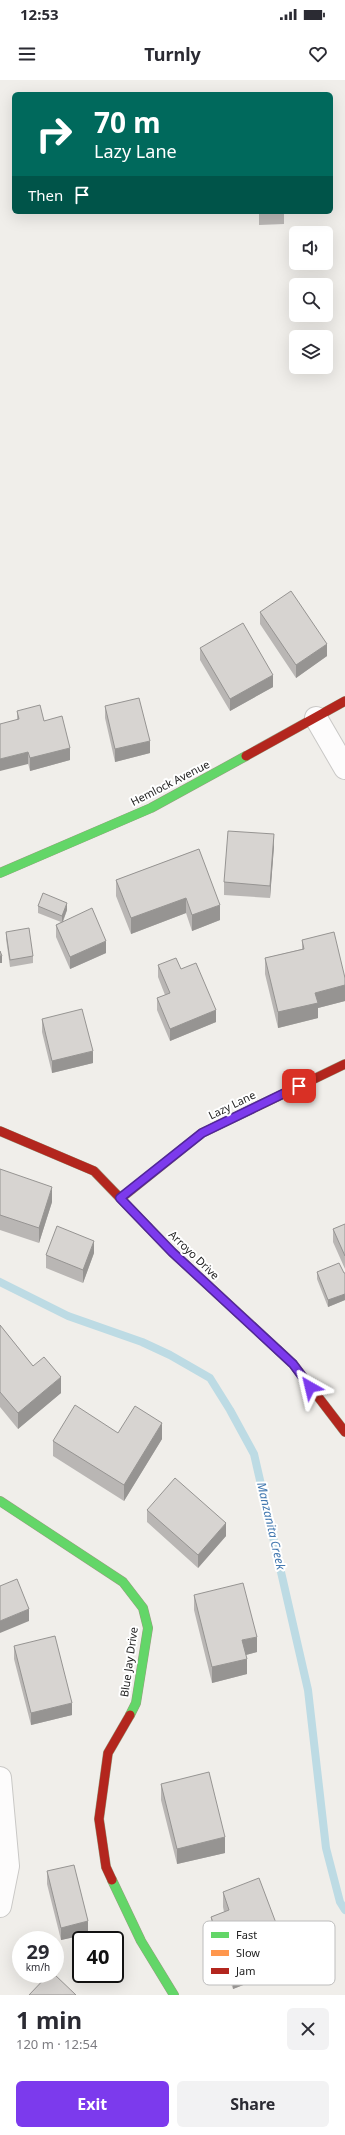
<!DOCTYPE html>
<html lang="en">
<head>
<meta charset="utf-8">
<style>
  :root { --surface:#fff; --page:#f2f2f3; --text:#2b2b33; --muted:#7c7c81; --accent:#7c3aed }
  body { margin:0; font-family:"Noto Sans",sans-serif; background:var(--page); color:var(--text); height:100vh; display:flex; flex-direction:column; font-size:15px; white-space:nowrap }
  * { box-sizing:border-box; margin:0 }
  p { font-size:13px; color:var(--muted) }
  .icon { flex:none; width:22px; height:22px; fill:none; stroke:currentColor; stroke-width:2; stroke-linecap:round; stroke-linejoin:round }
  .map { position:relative; height:1915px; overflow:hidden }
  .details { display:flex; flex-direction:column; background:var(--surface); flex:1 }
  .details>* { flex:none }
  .top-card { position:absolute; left:12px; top:12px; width:321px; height:122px; border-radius:6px; box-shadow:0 4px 16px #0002; background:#00695c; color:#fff; overflow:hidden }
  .controls { position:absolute; left:289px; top:146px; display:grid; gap:8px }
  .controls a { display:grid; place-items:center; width:44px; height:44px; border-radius:6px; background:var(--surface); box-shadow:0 4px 16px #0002; font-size:20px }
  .speed { position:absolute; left:12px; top:1851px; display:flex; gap:8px; font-size:20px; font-weight:700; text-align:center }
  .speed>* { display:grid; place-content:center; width:52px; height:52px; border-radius:50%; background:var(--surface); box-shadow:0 4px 16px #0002; line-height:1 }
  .speed small { font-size:10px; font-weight:400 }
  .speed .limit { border:2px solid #111; border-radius:6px; background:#fff; color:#111 }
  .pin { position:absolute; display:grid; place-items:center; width:34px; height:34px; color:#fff; margin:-17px; border-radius:8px; box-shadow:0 2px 6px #0006 }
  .me { position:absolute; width:44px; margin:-22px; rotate:323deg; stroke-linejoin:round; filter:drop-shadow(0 0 3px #0008) }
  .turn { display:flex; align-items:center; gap:14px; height:84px; padding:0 16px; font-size:18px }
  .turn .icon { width:52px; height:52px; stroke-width:2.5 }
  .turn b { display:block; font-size:28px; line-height:34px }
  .then { display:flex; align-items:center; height:38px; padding:0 16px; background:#0003; gap:8px; font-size:15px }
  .round { display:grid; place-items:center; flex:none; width:42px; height:42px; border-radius:6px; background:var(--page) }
  .headline { display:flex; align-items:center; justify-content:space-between; height:68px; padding:0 16px }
  h1 { font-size:24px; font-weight:700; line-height:30px }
  .action { display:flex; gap:8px; margin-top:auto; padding:8px 16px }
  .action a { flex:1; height:46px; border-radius:6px; background:var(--accent); color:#fff; font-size:16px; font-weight:700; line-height:46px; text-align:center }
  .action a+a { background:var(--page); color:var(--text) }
  .status { display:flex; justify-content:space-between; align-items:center; height:28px; padding:0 20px; background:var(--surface); direction:ltr }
  .status svg { height:11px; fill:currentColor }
  header { display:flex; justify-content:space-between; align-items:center; height:52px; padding:0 16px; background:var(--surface); font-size:18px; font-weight:700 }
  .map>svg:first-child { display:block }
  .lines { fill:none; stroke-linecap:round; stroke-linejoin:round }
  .stream { stroke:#bddbe4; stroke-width:8 }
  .street-casing { stroke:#c9c8c6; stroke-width:24 }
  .fast-casing { stroke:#999b80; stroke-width:10 }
  .slow-casing { stroke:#999b80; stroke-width:10 }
  .jam-casing { stroke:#999b80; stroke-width:10 }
  .street { stroke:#fdfcfc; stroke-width:22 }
  .fast { stroke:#63d668; stroke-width:9 }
  .slow { stroke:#ff974d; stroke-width:9 }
  .jam { stroke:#b3261e; stroke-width:9 }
  .wall { fill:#b9b6b4 }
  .shaded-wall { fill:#969492 }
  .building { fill:#d7d4d1; stroke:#969492 }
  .route-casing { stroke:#51269a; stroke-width:10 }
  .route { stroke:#7c3aed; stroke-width:7 }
  .labels { text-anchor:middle; stroke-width:4; stroke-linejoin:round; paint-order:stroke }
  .street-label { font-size:11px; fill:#222; stroke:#fff }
  .water-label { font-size:12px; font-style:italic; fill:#4479b0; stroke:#fff }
  .key { fill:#fff; stroke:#bdbdbd; stroke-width:1 }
  .key-label { font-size:11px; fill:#222 }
</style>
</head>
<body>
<div class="status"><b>12:53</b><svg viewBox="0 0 49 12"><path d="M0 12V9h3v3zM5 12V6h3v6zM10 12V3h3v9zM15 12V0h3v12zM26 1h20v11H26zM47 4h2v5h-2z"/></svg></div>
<header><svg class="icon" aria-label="menu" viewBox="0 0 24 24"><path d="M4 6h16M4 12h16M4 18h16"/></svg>Turnly<svg class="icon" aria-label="heart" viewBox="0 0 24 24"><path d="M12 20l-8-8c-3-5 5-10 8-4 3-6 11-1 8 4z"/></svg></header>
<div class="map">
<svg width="345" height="1915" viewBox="0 0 345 1915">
  <rect width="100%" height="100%" fill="#f0eeea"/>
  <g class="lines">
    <!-- stream -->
    <path class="stream" d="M0 1202 68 1236 142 1262 170 1275 210 1298 230 1330 254 1374 308 1610 326 1768 340 1822 345 1830"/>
    <!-- street casing -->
    <g class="street-casing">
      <path id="street" d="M316 638 345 688
        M0 1698 8 1786 0 1826"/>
    </g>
    <!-- fast casing -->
    <g class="fast-casing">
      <path id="fast" d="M0 793 151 728 246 676
        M0 1421 123 1502 143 1528 148 1548 136 1623 130 1635
        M112 1800 141 1861 174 1915"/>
    </g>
    <!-- slow casing -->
    <g class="slow-casing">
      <path id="slow" d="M148 1147 172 1172 278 1270"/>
    </g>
    <!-- jam casing -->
    <g class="jam-casing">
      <path id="jam" d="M246 676 345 621
        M0 1051 94 1091 148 1147
        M121 1118 202 1053 345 984
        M278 1270 293 1284 345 1352
        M112 1800 106 1787 99 1739 108 1673 130 1635"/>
    </g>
    <!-- street -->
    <use href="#street" class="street"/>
    <!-- fast -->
    <use href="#fast" class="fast"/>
    <!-- slow -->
    <use href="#slow" class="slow"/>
    <!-- jam -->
    <use href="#jam" class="jam"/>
  </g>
  <!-- wall -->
  <path class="wall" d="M259 132H284V144L259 145Z
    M260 532 327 576 296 598 260 544Z
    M200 568 273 607 230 631 200 580Z
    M105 626 150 673 115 682 105 638Z
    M17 631 44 641 70 680 30 691 17 639Z
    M274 766 270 818 224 815V802Z
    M199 769 220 840 192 851 186 833 131 854 116 816V800Z
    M38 826 67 830 63 842 106 873 70 889 56 857V845L61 842 38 833Z
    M6 852 33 876V883L10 887 6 859Z
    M302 860 345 898V921L318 928V938L278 948 265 894V878L302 869Z
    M158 885 181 889 216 942 170 961 157 930V918L165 915 158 897Z
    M42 939 93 983 52 993 42 952Z
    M0 1089 52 1122 39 1163 0 1150Z
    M345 1144V1189L333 1162V1149Z
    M94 1173 83 1203 46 1188V1175Z
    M317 1192 344 1193H345V1220L328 1227 317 1199Z
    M0 1245 33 1286 61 1313 18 1349 0 1327Z
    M162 1359 124 1421 53 1376V1361Z
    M147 1430 226 1456 198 1488 147 1442Z
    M194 1515 257 1572 246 1575 247 1594 212 1603 194 1530Z
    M14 1566 72 1635 31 1645 14 1579Z
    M161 1704 225 1773 177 1784 161 1720Z
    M47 1791 88 1854 61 1860 47 1804Z
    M223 1812 279 1867 266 1872 269 1895 233 1909 211 1853V1837L224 1832 223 1827Z"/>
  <!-- shaded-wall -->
  <path class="shaded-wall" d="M327 564V576L296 598V585Z
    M273 595V607L230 631V619Z
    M150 661V673L115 682V669Z
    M70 668V680L30 691V678Z
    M28 672V684L0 691V679Z
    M274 754V766L270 818V806Z
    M186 818V833L131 854V838Z
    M67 823V830L62 843V836Z
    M220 825V840L192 851V835Z
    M106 861V873L70 889V877Z
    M0 876H2V883H0Z
    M345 905V921L318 928V938L278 948V932L315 913Z
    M216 930V942L170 961V949Z
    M93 971V983L52 993V981Z
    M52 1107V1122L39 1163V1148Z
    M94 1161V1173L83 1203V1190Z
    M345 1214V1220L328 1227V1220Z
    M61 1297V1313L18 1349V1333Z
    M162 1343V1359L124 1421V1405Z
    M226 1443V1456L198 1488V1475Z
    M29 1529V1541L0 1553V1541Z
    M257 1557V1572L242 1576V1560Z
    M247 1579V1594L212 1603V1587Z
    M72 1623V1635L31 1645V1633Z
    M225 1757V1773L177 1784V1769Z
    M88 1841V1854L61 1860V1848Z
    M279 1851V1867L261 1874V1858Z
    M269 1879V1895L233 1909V1893Z"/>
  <!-- building -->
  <path class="building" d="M291 511 327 564 296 585 260 532Z
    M243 543 273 595 230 619 200 568Z
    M139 618 150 661 115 669 105 626Z
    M40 625 44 641 62 636 70 668 30 678 28 672 0 679V644L19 639 17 631Z
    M228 751 274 754 270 806 224 802Z
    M199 769 220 825 192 835 186 818 131 838 116 800Z
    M43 813 67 823 62 836 38 826Z
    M92 828 106 861 70 877 56 845Z
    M29 848 33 876 10 880 6 852Z
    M334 852 345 898V905L315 913 318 923 278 932 265 878 304 869 302 860Z
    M0 871 2 876H0Z
    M176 878 181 889 196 883 216 930 170 949 157 918 170 913 158 885Z
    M82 929 93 971 52 981 42 939Z
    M0 1089 52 1107 39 1148 0 1135Z
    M345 1144V1176L333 1149Z
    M57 1146 94 1161 83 1190 46 1175Z
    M339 1183 344 1193H345V1214L328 1220 317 1192Z
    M0 1245 33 1286 44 1277 61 1297 18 1333 0 1312Z
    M75 1325 118 1353 135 1326 162 1343 124 1405 53 1361Z
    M175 1398 226 1443 198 1475 147 1430Z
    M17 1499 29 1529 0 1541V1506Z
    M243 1503 257 1557 242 1560 247 1579 212 1587 194 1515Z
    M55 1556 72 1623 31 1633 14 1566Z
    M209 1692 225 1757 177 1769 161 1704Z
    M74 1785 88 1841 61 1848 47 1791Z
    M259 1798 279 1851 261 1858 269 1879 233 1893 211 1837 229 1830 223 1812Z
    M49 1894H54L76 1915H29Z"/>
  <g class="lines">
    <!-- route casing -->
    <g class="route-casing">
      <path id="route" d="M299 1006 202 1053 120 1118 172 1172 293 1284 310 1307"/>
    </g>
    <!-- route -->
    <use href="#route" class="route"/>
  </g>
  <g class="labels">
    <!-- street labels -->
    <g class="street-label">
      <text transform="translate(170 703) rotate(-27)" y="4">Hemlock Avenue</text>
      <text transform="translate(232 1025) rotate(-26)" y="4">Lazy Lane</text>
      <text transform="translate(194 1175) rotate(44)" y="4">Arroyo Drive</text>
      <text transform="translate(129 1582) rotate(-82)" y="4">Blue Jay Drive</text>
    </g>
    <!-- water labels -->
    <g class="water-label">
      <text transform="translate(271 1446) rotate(77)" y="4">Manzanita Creek</text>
    </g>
  </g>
  <!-- legend -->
  <rect x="203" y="1841" width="132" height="64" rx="6" class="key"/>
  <rect x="211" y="1852" width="18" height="6" fill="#63d668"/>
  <rect x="211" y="1870" width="18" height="6" fill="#ff974d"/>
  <rect x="211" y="1888" width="18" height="6" fill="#b3261e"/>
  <g class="key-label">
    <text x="236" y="1859">Fast</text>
    <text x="236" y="1877">Slow</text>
    <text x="236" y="1895">Jam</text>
  </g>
</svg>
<div class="controls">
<a><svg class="icon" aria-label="sound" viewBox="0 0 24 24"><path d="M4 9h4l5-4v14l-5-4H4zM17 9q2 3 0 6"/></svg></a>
<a><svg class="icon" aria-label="search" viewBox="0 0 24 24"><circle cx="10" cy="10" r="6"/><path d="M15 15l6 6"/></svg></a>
<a><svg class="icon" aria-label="layers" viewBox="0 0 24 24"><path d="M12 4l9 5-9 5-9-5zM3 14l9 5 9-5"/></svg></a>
</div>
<div class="speed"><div>29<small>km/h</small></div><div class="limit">40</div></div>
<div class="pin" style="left:299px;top:1006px;background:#d93025"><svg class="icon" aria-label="arrive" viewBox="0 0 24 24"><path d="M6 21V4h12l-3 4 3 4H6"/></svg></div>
<svg class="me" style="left:310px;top:1307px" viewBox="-20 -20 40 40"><path d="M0-17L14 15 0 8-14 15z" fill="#7c3aed" stroke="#fff" stroke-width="4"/></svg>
<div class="top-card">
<div class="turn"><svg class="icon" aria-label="right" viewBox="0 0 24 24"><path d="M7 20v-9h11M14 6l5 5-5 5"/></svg><div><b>70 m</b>Lazy Lane</div></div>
<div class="then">Then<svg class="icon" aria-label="arrive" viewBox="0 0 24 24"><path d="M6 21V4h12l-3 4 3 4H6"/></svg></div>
</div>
</div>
<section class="details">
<div class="headline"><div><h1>1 min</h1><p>120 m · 12:54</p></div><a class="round"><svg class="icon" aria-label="close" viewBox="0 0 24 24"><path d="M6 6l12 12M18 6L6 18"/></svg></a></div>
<div class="action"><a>Exit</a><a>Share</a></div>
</section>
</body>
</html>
